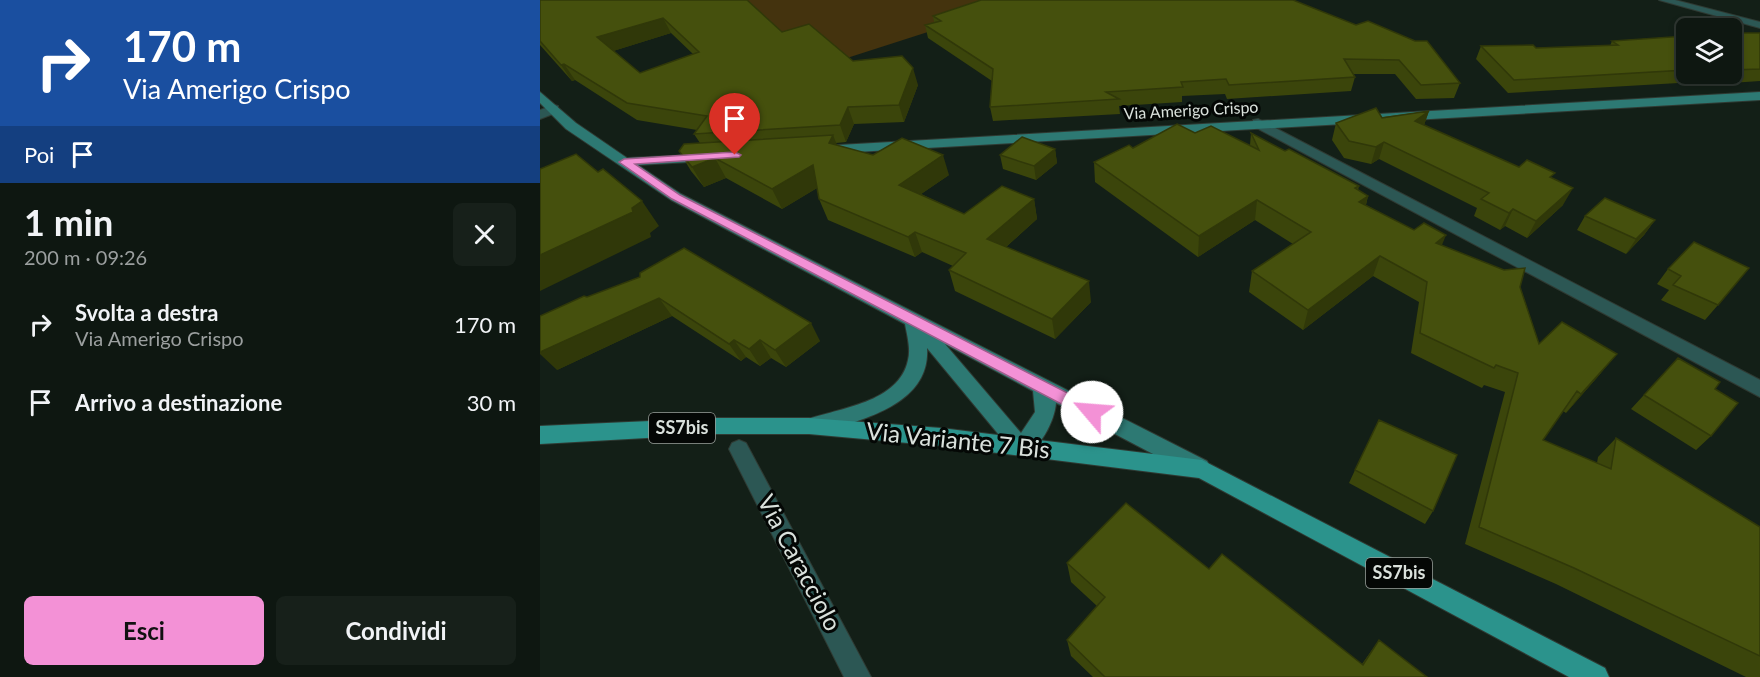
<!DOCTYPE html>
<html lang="it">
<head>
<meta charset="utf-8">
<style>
  :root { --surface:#0e1711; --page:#17201a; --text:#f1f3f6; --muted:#9b9f9f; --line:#2e3631; --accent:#f391d6 }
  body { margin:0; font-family:Lato,sans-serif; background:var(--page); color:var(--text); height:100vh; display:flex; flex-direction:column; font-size:22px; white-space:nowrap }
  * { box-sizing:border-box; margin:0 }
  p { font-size:20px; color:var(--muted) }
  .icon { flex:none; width:33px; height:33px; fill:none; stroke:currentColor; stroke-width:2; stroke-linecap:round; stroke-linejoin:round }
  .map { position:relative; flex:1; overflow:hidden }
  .side { display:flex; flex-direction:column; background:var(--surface); width:540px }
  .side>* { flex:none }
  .banner { background:#1a4fa0; color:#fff; overflow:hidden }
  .controls { position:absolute; left:1136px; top:18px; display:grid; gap:12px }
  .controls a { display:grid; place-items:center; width:66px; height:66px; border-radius:9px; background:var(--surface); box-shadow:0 3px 9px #0003,0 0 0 2px var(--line); font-size:30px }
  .pin { position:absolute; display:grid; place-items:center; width:51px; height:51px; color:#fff; margin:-62px -26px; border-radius:50% 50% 50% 0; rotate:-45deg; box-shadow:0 0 6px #0007 }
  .pin .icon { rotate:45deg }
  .me { position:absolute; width:66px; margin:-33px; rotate:297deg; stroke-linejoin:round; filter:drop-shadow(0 0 4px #0008) }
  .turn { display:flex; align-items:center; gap:21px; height:126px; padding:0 24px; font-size:27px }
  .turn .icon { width:78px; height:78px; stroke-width:2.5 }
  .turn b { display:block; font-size:42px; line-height:51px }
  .then { display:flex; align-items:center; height:57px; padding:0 24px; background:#0003; gap:12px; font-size:22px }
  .round { display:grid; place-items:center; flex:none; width:63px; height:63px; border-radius:9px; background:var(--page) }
  .headline { display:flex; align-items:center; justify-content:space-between; height:102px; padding:0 24px }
  h1 { font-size:36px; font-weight:700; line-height:45px }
  .primary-button { display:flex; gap:12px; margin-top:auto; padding:12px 24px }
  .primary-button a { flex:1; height:69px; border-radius:9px; background:var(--accent); color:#111; font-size:24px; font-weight:700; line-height:69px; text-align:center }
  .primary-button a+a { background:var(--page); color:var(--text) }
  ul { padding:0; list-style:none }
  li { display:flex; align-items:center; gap:18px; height:78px; padding:0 24px }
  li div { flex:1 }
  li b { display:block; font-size:22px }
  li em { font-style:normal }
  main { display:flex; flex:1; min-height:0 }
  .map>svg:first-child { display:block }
  .green { fill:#44330e }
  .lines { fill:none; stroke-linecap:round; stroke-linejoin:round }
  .street-casing { stroke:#2f3a33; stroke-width:2 }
  .secondary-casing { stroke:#2f3a33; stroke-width:2 }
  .primary-casing { stroke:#2f3a33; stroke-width:2 }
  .street { fill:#2c5754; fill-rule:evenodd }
  .secondary { fill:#2d7973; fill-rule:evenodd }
  .primary { fill:#2b938c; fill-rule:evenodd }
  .wall { fill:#3b450b; fill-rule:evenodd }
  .shaded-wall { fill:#303809 }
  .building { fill:#45500d; stroke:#303809; stroke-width:1.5; fill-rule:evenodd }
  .route { fill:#f391d6; stroke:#9e5e8b; stroke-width:1.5 }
  .labels { text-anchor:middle; stroke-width:6; stroke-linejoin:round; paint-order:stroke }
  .far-street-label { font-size:16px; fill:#dae1dc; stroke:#040705 }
  .shield { fill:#040705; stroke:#9aa09c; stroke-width:1.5 }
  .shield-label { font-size:18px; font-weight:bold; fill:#dae1dc }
  .near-street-label { font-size:24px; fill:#dae1dc; stroke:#040705 }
</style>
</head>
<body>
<main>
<section class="side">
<div class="banner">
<div class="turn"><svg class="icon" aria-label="right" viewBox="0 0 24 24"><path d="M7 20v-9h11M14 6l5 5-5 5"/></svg><div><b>170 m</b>Via Amerigo Crispo</div></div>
<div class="then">Poi<svg class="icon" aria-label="arrive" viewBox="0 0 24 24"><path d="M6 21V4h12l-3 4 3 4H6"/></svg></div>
</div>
<div class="headline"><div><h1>1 min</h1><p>200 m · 09:26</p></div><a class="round"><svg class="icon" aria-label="close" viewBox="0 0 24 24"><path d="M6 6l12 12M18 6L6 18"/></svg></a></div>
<ul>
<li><svg class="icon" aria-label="right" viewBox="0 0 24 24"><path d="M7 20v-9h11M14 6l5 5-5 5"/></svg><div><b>Svolta a destra</b><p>Via Amerigo Crispo</p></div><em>170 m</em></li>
<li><svg class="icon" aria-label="arrive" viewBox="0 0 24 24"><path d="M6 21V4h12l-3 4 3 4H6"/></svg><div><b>Arrivo a destinazione</b></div><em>30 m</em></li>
</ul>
<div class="primary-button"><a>Esci</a><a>Condividi</a></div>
</section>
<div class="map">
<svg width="1220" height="677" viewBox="0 0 1220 677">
  <rect width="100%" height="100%" fill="#131f17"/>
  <!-- green -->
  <path class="green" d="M200 0H487L279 67Z"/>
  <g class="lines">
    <!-- street casing -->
    <g class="street-casing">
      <path id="street" d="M1119 0H1135L1220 22V28Z
        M14 105 18 106V112L0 119V110Z
        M718 119 1220 380V397L713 126V120Z
        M199 440 206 443 331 677H304L189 449 192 443Z"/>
    </g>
    <!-- secondary casing -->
    <g class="secondary-casing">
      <path id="secondary" d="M0 92 36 123 87 158 172 154V160L167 161 98 165 141 194 667 461 671 468 667 475 660 477 653 475 516 403C515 421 496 461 474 453L387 348C390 395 343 413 306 425 293 429 277 436 265 432L262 426 265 420C299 408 359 403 368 360 371 349 367 335 365 324L131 200 26 129 0 103ZM405 344 493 391 495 412 481 433Z
        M1220 92V100L281 154 274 150 281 146Z"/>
    </g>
    <!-- primary casing -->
    <g class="primary-casing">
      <path id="primary" d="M177 418H269L401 428 662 460 1065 668 1069 677H1029L659 478 401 446 269 434H177L0 444V426Z"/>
    </g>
    <!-- street -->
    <use href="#street" class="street"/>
    <!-- secondary -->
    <use href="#secondary" class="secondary"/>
    <!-- primary -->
    <use href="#primary" class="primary"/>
  </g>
  <!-- wall -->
  <path class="wall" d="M0 0 242 32 313 61 378 85 364 122 314 124 306 142 296 143 297 146 409 175 381 194 424 214 494 199 497 219 466 247 551 302 515 339 415 291 409 270 413 266 382 252 375 257 288 220 279 199 277 188 242 209 186 178 164 187 151 171 139 151 160 143 154 134 157 130 97 120 35 80 32 81 0 45ZM131 33 153 54 100 73 73 51Z
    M753 0 920 83 914 98 876 99 855 74H813L815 77 811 91 687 99 685 94 642 96V102L579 106 580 114 453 121 450 107 452 81 388 38 385 25 394 22 393 16Z
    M1191 33H1220V81L1176 84 1173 81 968 93 936 59 941 46 996 48 1070 46 1072 41 1146 36V74H1191Z
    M889 111 884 125 979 167 1013 179 1023 205 987 238 965 226 960 230 934 216 937 208 839 159 831 164 804 158 792 140 796 123Z
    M655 133 710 145 711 133 745 151 819 186 818 190 828 196 826 205 980 287 999 344 1061 373 1026 413 1023 411 1003 440 1057 463 1058 457 1076 438 1220 527V677H1206L1016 584 925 544 965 392 944 385 942 388 871 353 879 302 833 276 763 330 709 292 712 271 753 244 715 220 658 257 555 182 554 162 593 148Z
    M515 149 517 163 496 180 463 169 460 155Z
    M1045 216 1115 220 1104 235 1086 254 1037 230Z
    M1154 242 1178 305 1165 320 1121 300 1129 290 1117 284 1128 269Z
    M100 277 280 341 246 367 231 358 220 366 206 357 201 361 132 316 17 370Z
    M1138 358 1175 389 1171 436 1156 450 1091 409Z
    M815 470 893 511 885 524 809 483Z
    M527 563 669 569 822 664 839 640 887 677H553L531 656 527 640 557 606 531 582Z"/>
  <!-- shaded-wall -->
  <path class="shaded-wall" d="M123 18 131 33 67 53 57 37Z
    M24 64 35 80 32 81 21 65Z
    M373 68 378 85 364 122 359 105Z
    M308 107 314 124 306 142 300 125Z
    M889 111 883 128 875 121Z
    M293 135 301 155 289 143Z
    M844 142 839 159 831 164 836 147Z
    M515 149 517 163 496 180 494 166Z
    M403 155 409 175 365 205 359 185Z
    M175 158 186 178 164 187 152 167Z
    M273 165 282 185 242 209 232 189Z
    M1033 188 1023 205 987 238 996 221Z
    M828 196 823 216 819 202Z
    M494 199 497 219 452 259 447 239Z
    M717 200 715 220 658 257 659 236Z
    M102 201 119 226 110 233 111 237 0 291V255L92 208Z
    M973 209 965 226 960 230 969 213Z
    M1115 220 1104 235 1086 254 1096 239Z
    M375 232 382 252 375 257 368 237Z
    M906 235 898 255 896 243Z
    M840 256 833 276 763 330 768 310Z
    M549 281 551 302 515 339 512 319Z
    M119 298 132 316 17 370 0 354V352Z
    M271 323 280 341 246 367 235 350Z
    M194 340 206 357 201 361 189 344Z
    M220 340 231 358 220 366 209 349Z
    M1077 354 1061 373 1026 413 1041 394Z"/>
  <!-- building -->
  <path class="building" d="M0 0H207L242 32 269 24 313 61 362 56 373 68 359 105 308 107 300 125 154 134 167 116 87 103 24 64 21 65 0 41ZM123 18 159 52 100 73 57 37Z
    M441 0H753L816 25 828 21 875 41H887L920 83 881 85 859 60 804 59 815 77 689 85 686 79 641 82 643 87 566 92 579 99 450 107 453 69 385 25 401 21 393 16Z
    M1191 33H1220V69L1191 70Z
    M1146 36V70L974 80 941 46 993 45 996 48 1078 45 1072 41Z
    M836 108 842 118 889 111 875 121 979 167 987 160 1015 173 1010 177 1033 188 996 221 973 209 969 213 941 199 949 193 844 142 836 147 809 141 796 123Z
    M637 124 655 133 671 126 719 150 711 133 745 151 749 149 819 186 815 188 828 196 819 202 874 230 884 223 906 235 896 243 964 270 985 268 980 287 999 344 1022 322 1077 354 1041 394 1037 391 1003 440 1071 469 1076 438 1220 527V656L1034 568 939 527 978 373 956 365 954 368 880 333 887 282 840 256 768 310 712 271 771 232 717 200 659 236 554 162 589 145 593 148Z
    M293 135 289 143 333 155 362 138 403 155 359 185 424 214 462 186 494 199 447 239 549 281 512 319 409 270 426 253 375 232 368 237 279 199 273 165 232 189 175 158 152 167 139 151 144 144Z
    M482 137 515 149 494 166 460 155Z
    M36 154 58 172 63 169 102 201 92 208 93 212 0 255V169Z
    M1065 198 1115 220 1096 239 1045 216Z
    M1154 242 1209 268 1178 305 1133 285 1141 276 1128 269Z
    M144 248 271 323 235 350 220 340 209 349 194 340 189 344 119 298 0 352V316L44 296 47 297 100 277V273Z
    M1138 358 1180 382 1175 389 1198 403 1171 436 1104 395Z
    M839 420 917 455 893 511 815 470Z
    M586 503 669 569 682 554 823 665 839 640 887 677H565L527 640 565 597 527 563Z"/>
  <!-- route -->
  <path class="route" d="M195 152 201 155 199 157 95 164 140 195 557 408 559 412 557 417H546L132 199 79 162 84 159Z"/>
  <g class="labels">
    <!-- far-street labels -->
    <g class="far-street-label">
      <text transform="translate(651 110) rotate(-3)" y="6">Via Amerigo Crispo</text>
    </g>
    <!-- shield labels -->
    <g class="shield">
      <rect x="109" y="413" width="66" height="30" rx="4.5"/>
      <rect x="826" y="558" width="66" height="30" rx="4.5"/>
    </g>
    <g class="shield-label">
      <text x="142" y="434">SS7bis</text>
      <text x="859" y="579">SS7bis</text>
    </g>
    <!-- near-street labels -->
    <g class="near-street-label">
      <text transform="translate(418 441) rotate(6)" y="8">Via Variante 7 Bis</text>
      <text transform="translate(259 563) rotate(62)" y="8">Via Caracciolo</text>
    </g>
  </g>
</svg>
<div class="controls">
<a><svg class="icon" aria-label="layers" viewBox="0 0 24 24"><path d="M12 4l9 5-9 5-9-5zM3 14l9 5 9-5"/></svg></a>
</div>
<div class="pin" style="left:195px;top:155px;background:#d93025"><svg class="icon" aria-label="arrive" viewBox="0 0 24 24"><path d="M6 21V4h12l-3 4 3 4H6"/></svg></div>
<svg class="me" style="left:552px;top:412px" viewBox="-20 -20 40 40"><circle r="19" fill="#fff"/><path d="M0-13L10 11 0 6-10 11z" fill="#f391d6"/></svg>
</div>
</main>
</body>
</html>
